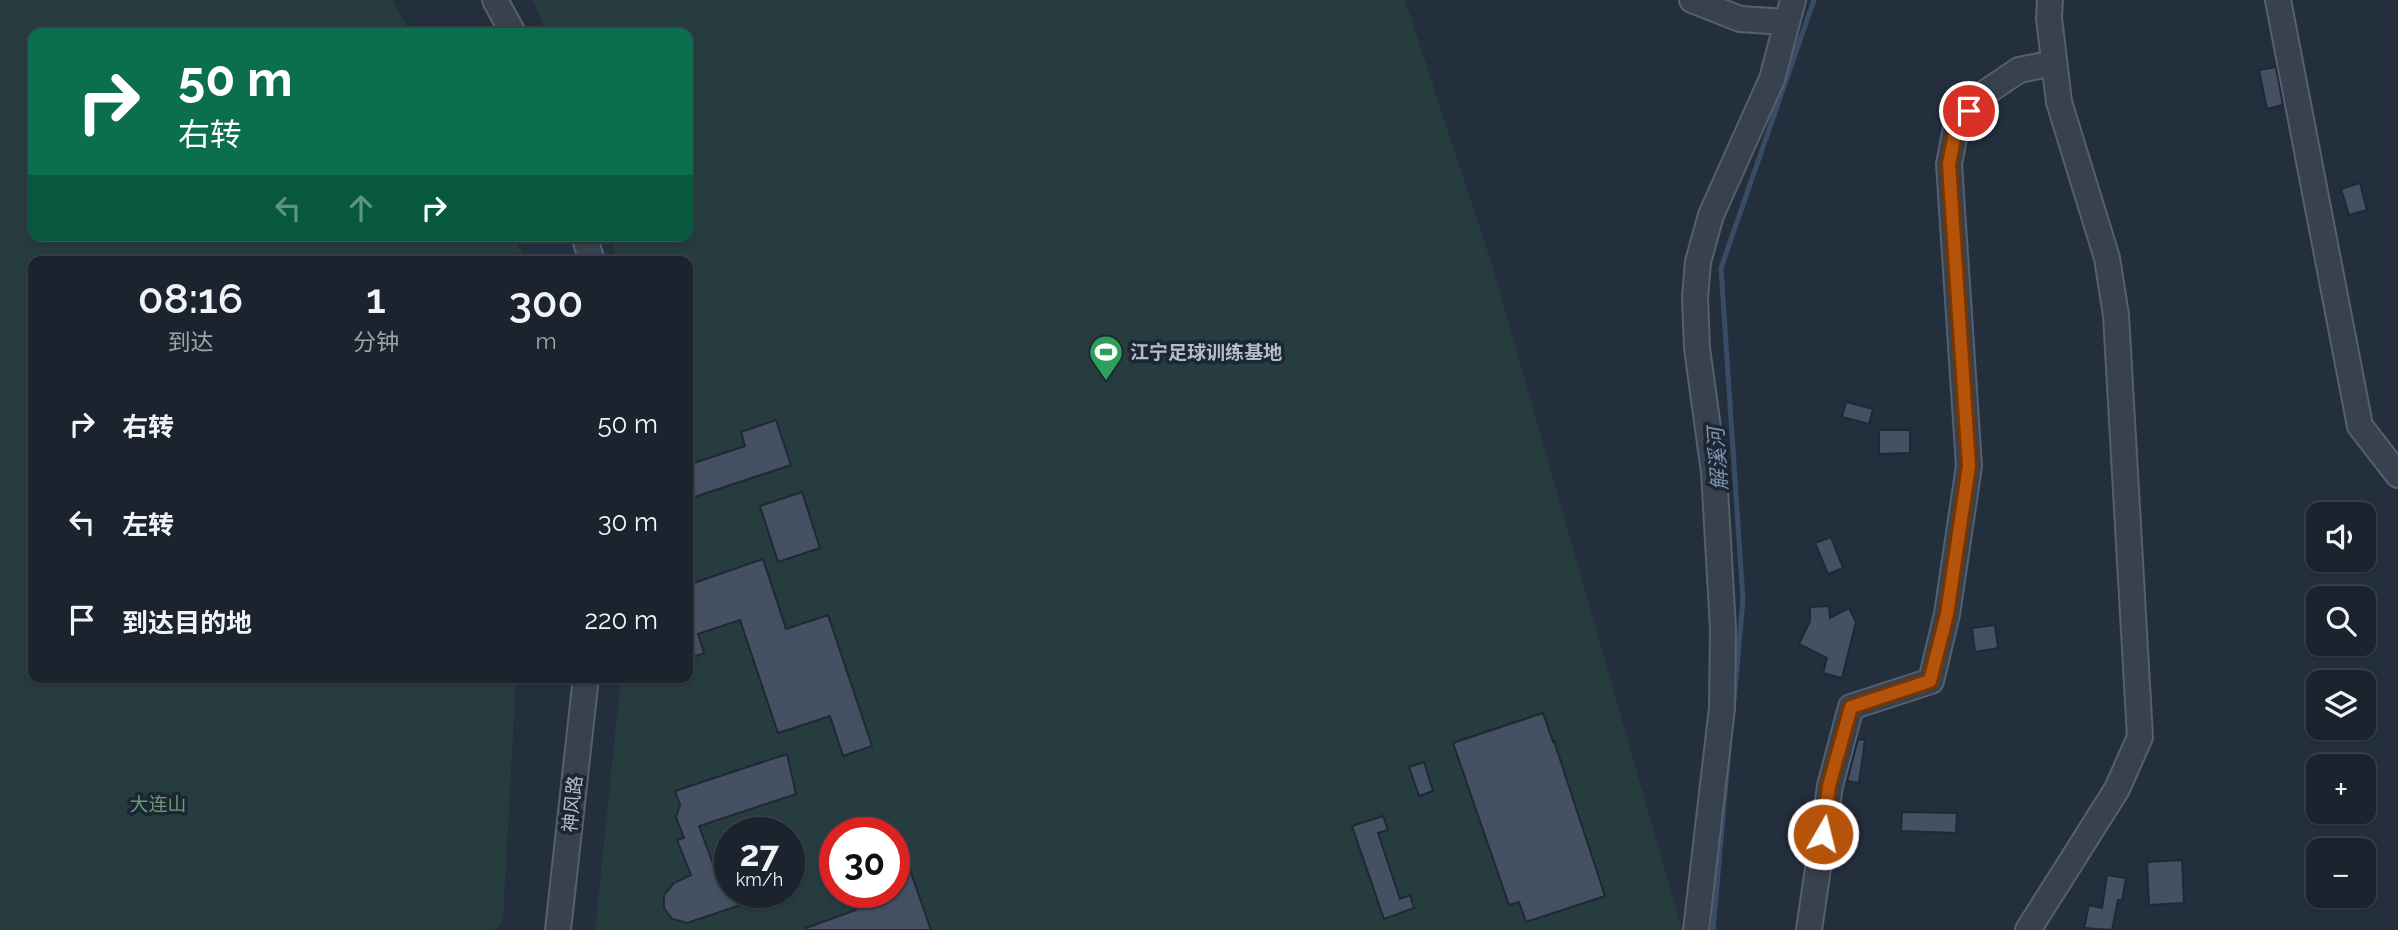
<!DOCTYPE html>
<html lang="zh">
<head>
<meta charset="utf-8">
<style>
  :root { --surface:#1b232e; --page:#242b36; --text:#f1f3f6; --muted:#a0a4aa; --line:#39404a }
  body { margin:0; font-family:Raleway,"Noto Sans SC",sans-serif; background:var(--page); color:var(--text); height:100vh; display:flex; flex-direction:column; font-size:26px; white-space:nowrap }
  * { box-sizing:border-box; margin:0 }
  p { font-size:23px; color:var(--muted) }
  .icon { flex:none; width:38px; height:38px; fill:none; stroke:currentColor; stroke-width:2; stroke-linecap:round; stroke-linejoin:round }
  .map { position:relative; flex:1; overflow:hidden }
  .drawer { position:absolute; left:28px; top:256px; width:665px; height:427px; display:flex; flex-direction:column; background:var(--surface); border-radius:14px; box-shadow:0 2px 5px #0004,0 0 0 2px var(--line) }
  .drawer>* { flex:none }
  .hud { position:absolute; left:28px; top:28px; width:665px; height:214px; border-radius:14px; box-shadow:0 2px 5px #0004,0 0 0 2px var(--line); background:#0b6e4f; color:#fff; overflow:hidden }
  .controls { position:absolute; left:2306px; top:502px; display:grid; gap:14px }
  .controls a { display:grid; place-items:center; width:70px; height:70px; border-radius:14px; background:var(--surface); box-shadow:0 2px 5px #0004,0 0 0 2px var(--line); font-size:35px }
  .speed { position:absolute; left:714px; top:817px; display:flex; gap:14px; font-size:35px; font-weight:700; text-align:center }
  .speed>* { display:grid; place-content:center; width:91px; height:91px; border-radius:50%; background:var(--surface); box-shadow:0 2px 5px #0004,0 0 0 2px var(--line); line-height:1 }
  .speed small { font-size:18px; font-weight:400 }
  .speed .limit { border:10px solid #d22; background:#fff; color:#111 }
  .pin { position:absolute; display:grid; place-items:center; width:60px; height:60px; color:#fff; margin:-30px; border:4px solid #fff; border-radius:50%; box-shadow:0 2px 7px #0007 }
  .me { position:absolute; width:77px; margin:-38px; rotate:8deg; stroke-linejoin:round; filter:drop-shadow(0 0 5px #0008) }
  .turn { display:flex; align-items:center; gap:24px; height:147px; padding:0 35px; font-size:32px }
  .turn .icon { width:91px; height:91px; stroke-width:2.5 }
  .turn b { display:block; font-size:49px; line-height:60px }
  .lanes { display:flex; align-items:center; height:66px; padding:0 35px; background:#0003; justify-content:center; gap:35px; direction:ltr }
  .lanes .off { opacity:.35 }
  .eta { display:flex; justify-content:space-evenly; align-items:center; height:119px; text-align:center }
  .eta b { font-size:42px; font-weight:600; line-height:49px }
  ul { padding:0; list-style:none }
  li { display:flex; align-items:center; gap:21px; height:98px; padding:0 35px }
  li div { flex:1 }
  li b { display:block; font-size:26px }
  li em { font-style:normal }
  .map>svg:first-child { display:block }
  .green { fill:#263c3f; fill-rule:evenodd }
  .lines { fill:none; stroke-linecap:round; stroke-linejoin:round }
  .stream { stroke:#394c67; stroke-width:5 }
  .building { fill:#455162; stroke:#1f2835; stroke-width:2 }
  .minor-casing { stroke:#565f6c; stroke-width:28 }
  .minor { stroke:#38414e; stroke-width:24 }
  .route-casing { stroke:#753606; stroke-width:18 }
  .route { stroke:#b45309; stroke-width:12 }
  .labels { text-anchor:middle; stroke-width:7; stroke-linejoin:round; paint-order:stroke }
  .poi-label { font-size:19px; font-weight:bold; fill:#b4bcc9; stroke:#1d2633; text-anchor:start }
  .park-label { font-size:19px; fill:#6b9a76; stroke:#1d2633 }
  .street-label { font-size:19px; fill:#b4bcc9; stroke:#1d2633 }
  .water-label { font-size:21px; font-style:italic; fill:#7c92b1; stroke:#1d2633 }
</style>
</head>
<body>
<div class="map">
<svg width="2398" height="930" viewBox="0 0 2398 930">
  <rect width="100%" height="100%" fill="#242f3e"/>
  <!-- green -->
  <path class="green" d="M0 0H393L410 33H33V236H513L526 261H33V677H516L503 920 494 930H0Z
    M533 0H1405L1491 262 1682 930H595L621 677H688V261H617L612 236H688V33H546ZM730 833H789V892H730ZM835 833H894V892H835Z"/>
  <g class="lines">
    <!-- stream -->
    <path class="stream" d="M1734 700 1743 600 1721 268 1814 0
      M1713 930 1729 748"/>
  </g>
  <!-- building -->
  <path class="building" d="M2276 67 2283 105 2267 109 2259 70Z
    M2360 183 2367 210 2349 215 2341 189Z
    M1846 402 1873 409 1869 424 1842 417Z
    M776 420 791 465 688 499V465L745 446 741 432Z
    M1879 430H1910V453L1879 454Z
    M802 492 820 548 778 562 760 506Z
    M1831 537 1843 568 1828 574 1815 543Z
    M763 559 786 629 828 615 872 746 843 756 830 716 778 733 740 620 698 634 704 653 688 659V585Z
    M1829 606 1830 618 1849 608 1856 622 1842 678 1823 673 1827 658 1799 644 1810 621V607Z
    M1995 625 1998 648 1975 652 1972 628Z
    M1543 713 1553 742 1554 741 1605 896 1526 922 1519 902 1509 905 1453 743Z
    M1858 739 1865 740 1859 783 1847 781Z
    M787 754 796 794 699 826 715 869 730 864V892H770V895L687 923 672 919 664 908V895L674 883 691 875 677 840 684 838 676 817 680 805 675 791Z
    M1424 762 1433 791 1419 796 1409 767Z
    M1902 812 1957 813 1956 833 1901 831Z
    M1383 816 1388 830 1378 833 1400 899 1410 895 1414 908 1384 919 1352 826Z
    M894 830H896L931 930H806V928L856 910 849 892H894Z
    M2182 860 2184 903 2149 905 2147 862Z
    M2107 875 2126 878 2122 901 2118 900 2112 930 2084 928 2089 905 2102 908Z"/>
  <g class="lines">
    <!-- minor casing -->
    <g class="minor-casing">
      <path id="minor" d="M495 0 513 33
        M1692 0 1740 19 1786 22
        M2278 0 2360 426 2398 475
        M584 236 592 261
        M558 930 586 677
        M1696 930 1722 708 1723 629 1714 472 1697 348 1695 298 1698 262 1711 215 1772 79 1793 0
        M1809 930 1830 786 1851 707 1931 681 1947 614 1969 466 1949 164 1956 128 1982 95 2019 70 2054 63
        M2028 930 2117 789 2140 737 2116 315 2107 258 2059 102 2049 18 2050 0"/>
    </g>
    <!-- minor -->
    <use href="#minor" class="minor"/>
  </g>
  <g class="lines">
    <!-- route casing -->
    <g class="route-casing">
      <path id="route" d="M1823 834 1829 786 1851 707 1930 681 1947 614 1969 466 1949 164 1956 128 1969 111"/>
    </g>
    <!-- route -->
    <use href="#route" class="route"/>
  </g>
  <!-- icons -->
  <defs>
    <g id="stadium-pin" transform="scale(1.75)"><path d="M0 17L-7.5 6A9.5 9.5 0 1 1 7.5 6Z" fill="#2e9e5b" stroke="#1d2633"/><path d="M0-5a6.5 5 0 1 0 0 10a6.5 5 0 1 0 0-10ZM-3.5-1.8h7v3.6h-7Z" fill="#fff"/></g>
  </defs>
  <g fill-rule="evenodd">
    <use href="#stadium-pin" x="1106" y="352"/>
  </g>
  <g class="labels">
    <!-- poi labels -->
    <g class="poi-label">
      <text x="1130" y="359">江宁足球训练基地</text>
    </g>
    <!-- park labels -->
    <g class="park-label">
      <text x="158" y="811">大连山</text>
    </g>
    <!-- street labels -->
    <g class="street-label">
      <text transform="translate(572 804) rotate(-84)" y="7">神风路</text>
    </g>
    <!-- water labels -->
    <g class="water-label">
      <text transform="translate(1718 459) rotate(-94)" y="7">解溪河</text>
    </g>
  </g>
</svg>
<div class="controls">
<a><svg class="icon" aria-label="sound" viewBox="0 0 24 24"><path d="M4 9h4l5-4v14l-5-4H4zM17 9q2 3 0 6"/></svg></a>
<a><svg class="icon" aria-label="search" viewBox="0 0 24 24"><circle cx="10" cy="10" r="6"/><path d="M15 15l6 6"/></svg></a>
<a><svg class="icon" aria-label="layers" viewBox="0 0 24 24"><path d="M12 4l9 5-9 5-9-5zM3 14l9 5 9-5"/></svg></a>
<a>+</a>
<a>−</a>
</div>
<div class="speed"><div>27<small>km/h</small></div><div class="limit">30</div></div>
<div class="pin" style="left:1969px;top:111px;background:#d93025"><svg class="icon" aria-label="arrive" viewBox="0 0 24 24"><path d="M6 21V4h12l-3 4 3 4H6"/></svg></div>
<svg class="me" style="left:1823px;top:834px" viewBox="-20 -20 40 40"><circle r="17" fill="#b45309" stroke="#fff" stroke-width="3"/><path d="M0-11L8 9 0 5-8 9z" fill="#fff"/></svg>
<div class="hud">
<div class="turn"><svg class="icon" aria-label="right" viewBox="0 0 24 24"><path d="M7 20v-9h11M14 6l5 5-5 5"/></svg><div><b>50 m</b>右转</div></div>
<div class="lanes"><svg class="icon off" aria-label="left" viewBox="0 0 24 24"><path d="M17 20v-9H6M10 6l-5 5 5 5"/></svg><svg class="icon off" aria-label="ahead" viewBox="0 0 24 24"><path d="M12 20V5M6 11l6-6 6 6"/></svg><svg class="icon" aria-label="right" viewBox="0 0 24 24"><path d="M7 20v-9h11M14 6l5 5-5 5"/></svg></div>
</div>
<section class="drawer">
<div class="eta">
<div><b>08:16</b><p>到达</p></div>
<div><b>1</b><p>分钟</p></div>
<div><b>300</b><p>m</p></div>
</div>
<ul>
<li><svg class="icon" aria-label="right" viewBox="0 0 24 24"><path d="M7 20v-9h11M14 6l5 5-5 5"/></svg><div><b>右转</b></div><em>50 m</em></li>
<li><svg class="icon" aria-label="left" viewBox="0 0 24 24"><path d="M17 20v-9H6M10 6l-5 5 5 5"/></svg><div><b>左转</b></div><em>30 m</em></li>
<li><svg class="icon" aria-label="arrive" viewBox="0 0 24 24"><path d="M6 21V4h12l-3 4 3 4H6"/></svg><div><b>到达目的地</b></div><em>220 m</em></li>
</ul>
</section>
</div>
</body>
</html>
